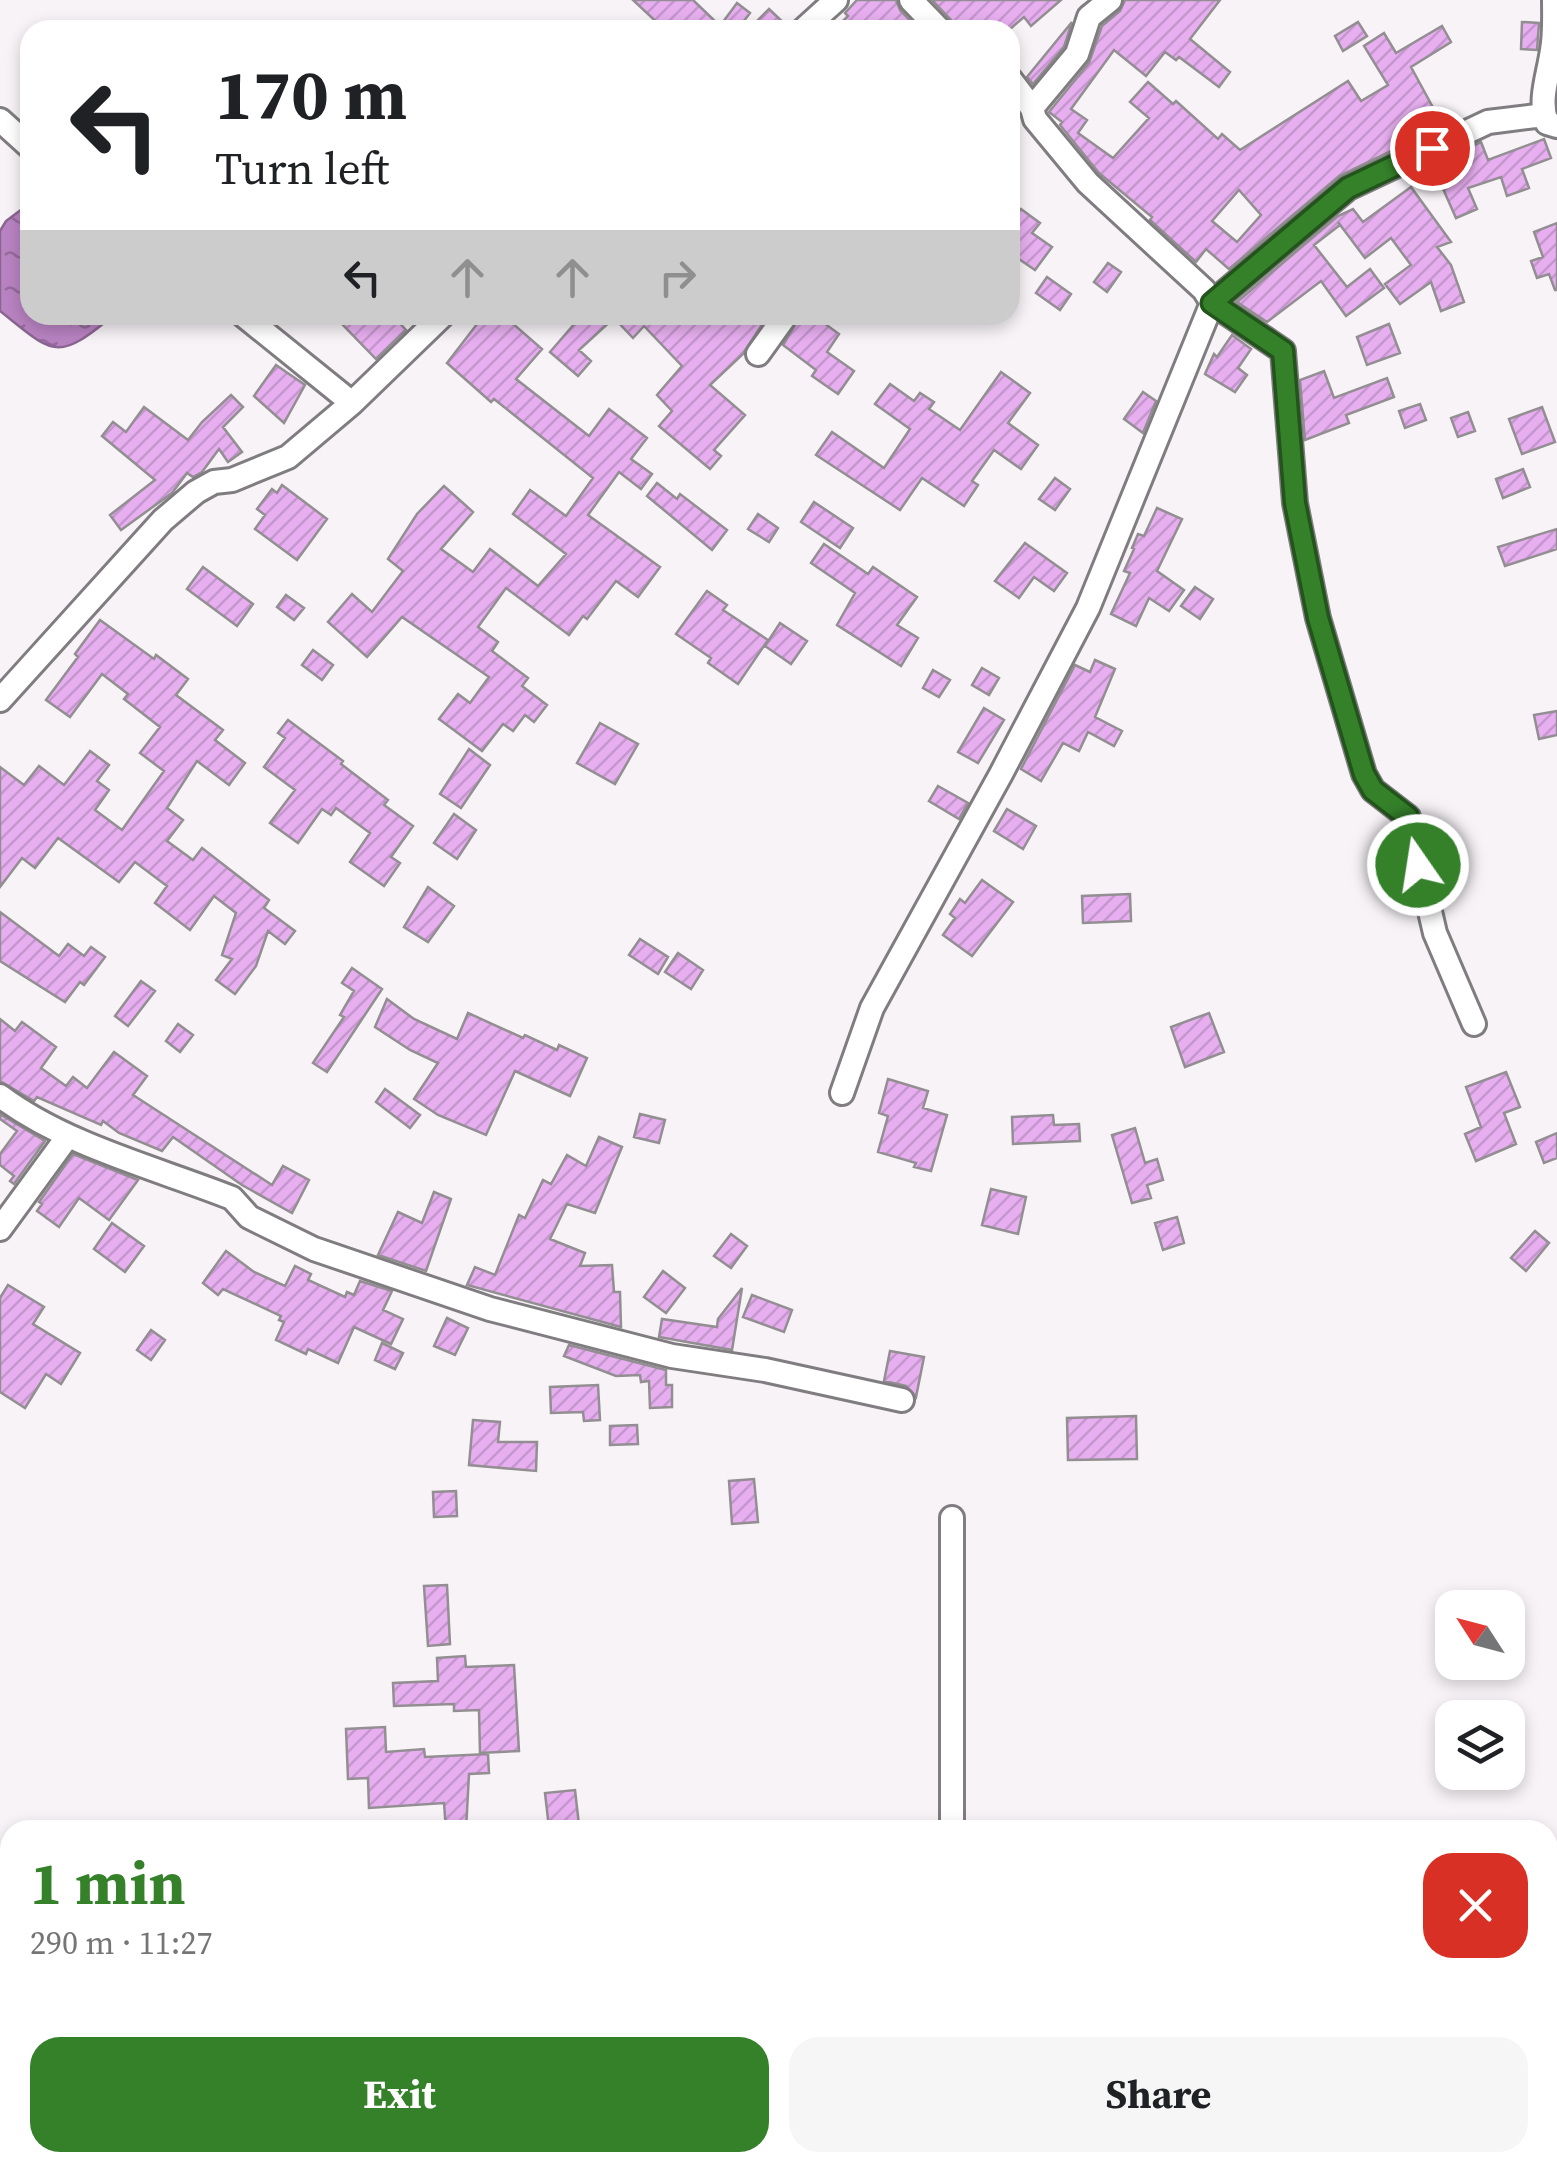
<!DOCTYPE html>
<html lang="en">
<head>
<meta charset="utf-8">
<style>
  :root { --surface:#fff; --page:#f6f6f6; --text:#202124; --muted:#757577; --accent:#34812a }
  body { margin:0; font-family:"Source Serif 4",serif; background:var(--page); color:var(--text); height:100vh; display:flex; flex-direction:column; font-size:38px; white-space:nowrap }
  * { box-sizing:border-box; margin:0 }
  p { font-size:32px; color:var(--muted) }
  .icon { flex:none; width:55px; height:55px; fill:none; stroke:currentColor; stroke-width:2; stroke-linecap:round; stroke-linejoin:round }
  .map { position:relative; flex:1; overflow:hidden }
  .drawer { position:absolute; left:0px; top:1820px; width:1558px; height:352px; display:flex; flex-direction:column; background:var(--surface); border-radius:30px 30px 0 0; box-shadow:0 5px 15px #0003 }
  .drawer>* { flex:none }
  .top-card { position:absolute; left:20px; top:20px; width:1000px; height:305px; border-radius:30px; box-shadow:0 5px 15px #0003; background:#fff; color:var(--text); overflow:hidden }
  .needle { width:65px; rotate:306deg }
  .fabs { position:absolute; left:1435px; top:1590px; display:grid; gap:20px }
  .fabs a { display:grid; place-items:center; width:90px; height:90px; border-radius:20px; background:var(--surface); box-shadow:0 5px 15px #0003; font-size:50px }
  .pin { position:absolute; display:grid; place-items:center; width:85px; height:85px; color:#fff; margin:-42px; border:5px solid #fff; border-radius:50%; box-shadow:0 2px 10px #0007 }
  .me { position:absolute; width:110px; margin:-55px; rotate:347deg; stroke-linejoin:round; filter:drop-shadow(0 0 8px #0008) }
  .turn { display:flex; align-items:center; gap:35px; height:210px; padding:0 30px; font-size:45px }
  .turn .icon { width:130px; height:130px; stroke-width:2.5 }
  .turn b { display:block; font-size:70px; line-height:85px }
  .lanes { display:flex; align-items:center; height:95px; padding:0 30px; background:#0003; justify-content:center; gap:50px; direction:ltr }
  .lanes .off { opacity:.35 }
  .round { display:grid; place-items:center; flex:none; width:105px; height:105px; border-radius:30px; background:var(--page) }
  .headline { display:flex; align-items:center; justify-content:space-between; height:170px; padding:0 30px }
  h1 { font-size:60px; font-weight:700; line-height:75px; color:var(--accent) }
  .action { display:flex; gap:20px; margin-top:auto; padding:20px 30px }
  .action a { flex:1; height:115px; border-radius:30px; background:var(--accent); color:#fff; font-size:40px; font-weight:700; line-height:115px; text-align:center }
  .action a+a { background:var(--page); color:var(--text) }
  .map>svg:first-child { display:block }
  .water { fill:url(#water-ripples); stroke:#8b6592; stroke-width:2.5 }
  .building { fill:url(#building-hatch); stroke:#928e92; stroke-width:2.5; fill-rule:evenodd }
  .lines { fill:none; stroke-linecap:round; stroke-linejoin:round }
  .minor-casing { stroke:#807d81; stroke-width:28 }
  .minor { stroke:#fff; stroke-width:22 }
  .route-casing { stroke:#22541b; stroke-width:25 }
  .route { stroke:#34812a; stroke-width:18 }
</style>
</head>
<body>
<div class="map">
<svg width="1557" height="2172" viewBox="0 0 1557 2172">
  <defs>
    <pattern id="water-ripples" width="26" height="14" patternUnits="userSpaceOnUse" patternTransform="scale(2.5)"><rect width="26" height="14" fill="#b983c2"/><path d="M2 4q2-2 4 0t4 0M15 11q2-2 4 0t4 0" fill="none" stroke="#966b9d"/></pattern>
    <pattern id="building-hatch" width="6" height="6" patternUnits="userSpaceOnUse" patternTransform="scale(2.5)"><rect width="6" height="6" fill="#e7aff0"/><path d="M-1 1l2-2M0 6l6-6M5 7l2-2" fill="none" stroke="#c696ce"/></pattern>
  </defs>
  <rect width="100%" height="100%" fill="#f7f3f7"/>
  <!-- water -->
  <path class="water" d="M30 203V315H114C56 363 54 354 0 311V231L6 221Z"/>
  <!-- building -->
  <path class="building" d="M633 0H693L720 26 737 3 750 13 737 30H665Z
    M857 0H896L900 10 919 30H834L848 16 845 13Z
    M932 0H1061L1031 26 1024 17 1009 30H955L951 20Z
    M1125 0H1220L1190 39 1230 72 1219 87 1179 57 1176 60 1165 52 1146 76 1114 50 1071 109 1087 120 1078 133 1113 158 1149 118 1130 102 1148 82 1173 104 1176 101 1218 139 1222 134 1240 150 1348 81 1361 101 1388 85 1364 46 1384 33 1396 53 1442 26 1451 42 1411 67 1443 126 1339 176 1229 269 1206 249 1196 262 1150 220 1152 217 1099 173 1060 125 1062 122 1049 112 1089 63 1102 26 1120 11ZM1239 190 1261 215 1237 242 1212 221Z
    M769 9 788 27V30H766L757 21Z
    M1072 22 1064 47 1033 84 1027 77Z
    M1358 22 1367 36 1343 51 1335 36Z
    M1522 22 1539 23 1537 50 1521 49Z
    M1544 139 1551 158 1522 169 1529 188 1507 196 1501 177 1468 188 1477 209 1456 218 1436 173 1457 164 1453 155 1481 142 1488 160Z
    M1411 187 1451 242 1437 247 1451 265 1464 302 1441 311 1431 282 1400 304 1385 284 1411 265 1391 238 1365 258 1338 222 1340 225 1314 245 1347 287 1370 269 1384 288 1346 316 1321 281 1267 322 1237 302 1338 216 1353 209 1363 222Z
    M1021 209 1040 223 1032 233 1052 247 1035 270 1010 253V224Z
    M1557 223V290H1555L1549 274 1537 278 1531 261 1543 257 1534 232Z
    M1108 263 1121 272 1107 292 1094 282Z
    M1047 277 1071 294 1060 310 1036 293Z
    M352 315H392L406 330 376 359 342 324Z
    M484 315H503L542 349 516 379 589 436 609 409 647 438 631 459 652 474 641 489 619 472 588 515 660 567 638 597 616 581 587 619 583 616 569 635 506 588 478 627 498 642 492 651 528 678 522 686 547 705 534 722 525 715 513 731 503 724 482 751 439 719 458 694 470 703 489 677 402 617 367 657 328 622 352 594 372 612 403 571 388 559 417 514 444 486 473 512 441 549 473 572 490 549 538 586 566 554 513 514 530 490 566 516 593 478 494 399 491 402 447 363Z
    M582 315H768L743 354 710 385 745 415 714 450 721 456 710 469 659 426 672 411 657 395 682 366 644 326 633 338 614 318 579 350 591 361 578 376 550 352Z
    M801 315H813L839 334 827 352 854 371 838 394 812 376 816 370 783 345Z
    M1389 324 1400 353 1367 365 1357 337Z
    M1232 335 1251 349 1238 368 1247 375 1235 392 1205 374 1214 354 1217 357Z
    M276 365 305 385 284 423 254 396Z
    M1324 371 1334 398 1387 378 1394 397 1346 415 1349 423 1305 440 1300 380Z
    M1001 372 1030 393 1008 423 1038 445 1021 469 994 450 972 481 978 485 964 506 922 478 900 510 816 455 832 432 884 468 910 429 875 404 890 384 914 401 920 393 934 402 929 409 960 430Z
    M1143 392 1156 401 1143 433 1124 419Z
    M231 395 243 407 223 427 242 452 228 462 219 449 202 472 193 477 187 473 172 493 121 530 110 515 155 480 102 436 113 422 126 432 144 407 188 440 202 422Z
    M1420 404 1426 420 1405 428 1399 411Z
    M1542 407 1555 442 1522 454 1509 419Z
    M1468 412 1475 431 1458 437 1451 418Z
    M1523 469 1530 487 1503 498 1496 479Z
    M1055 478 1070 489 1055 510 1039 499Z
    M657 483 677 499 680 494 727 530 712 550 647 496Z
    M282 485 327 519 297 560 255 529 265 515 257 509 272 489 277 493Z
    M814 502 853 528 840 548 801 522Z
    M1157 508 1182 519 1157 571 1184 590 1169 611 1149 598 1136 626 1111 614 1130 573 1124 571 1134 549 1132 548 1138 534 1144 536Z
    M758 514 778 528 769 542 748 529Z
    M1557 529V549L1505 566 1498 547Z
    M1025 543 1067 573 1054 591 1034 577 1019 598 995 581Z
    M824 544 868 574 873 567 917 597 897 625 918 638 901 666 837 625 855 593 811 563Z
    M203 567 253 604 237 626 187 589Z
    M1195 587 1213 599 1200 619 1181 606Z
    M707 591 727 605 723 610 768 640 738 684 708 663 711 658 676 634Z
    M286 595 304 608 294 620 277 607Z
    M100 620 154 659 156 655 188 679 176 695 223 730 215 740 245 763 229 785 197 761 167 808 183 820 167 841 193 860 202 848 269 900 264 908 295 931 285 944 268 931 256 966 235 994 216 980 232 959 222 955 236 913 214 896 190 930 155 903 167 886 135 862 119 882 58 838 35 868 22 858 0 887V767L24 785 39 766 64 785 90 751 109 765 97 781 109 790 95 810 122 830 164 771 140 753 160 727 124 699 128 694 102 674 70 717 46 700 78 657 75 654Z
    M780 623 807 641 791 664 765 646Z
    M313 650 333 665 322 680 302 665Z
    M1095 660 1115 669 1095 717 1122 731 1114 746 1088 732 1079 751 1063 743 1041 781 1021 769 1075 665 1090 672Z
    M982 668 999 678 989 695 972 685Z
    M933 670 950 680 939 697 923 688Z
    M984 708 1004 720 978 763 958 752Z
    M1557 711V735L1539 739 1534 715Z
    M288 720 343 761 341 764 388 800 384 805 413 826 391 857 400 863 384 886 350 862 370 833 336 808 331 815 322 809 298 843 270 823 295 790 264 767 285 738 278 733Z
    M600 723 638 744 615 784 577 763Z
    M469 749 490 765 461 808 440 794Z
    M938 786 968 803 959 819 929 801Z
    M1007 809 1036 826 1023 849 994 831Z
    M454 814 476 830 457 859 434 843Z
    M982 880 1013 902 972 956 943 935 955 918 950 914 960 899 965 903Z
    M428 887 454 906 428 942 404 927Z
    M1130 894 1131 921 1083 923 1082 896Z
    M0 912 59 956 68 944 84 956 91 947 105 957 84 985 80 982 65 1002 0 961Z
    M640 939 668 957 658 974 629 955Z
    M678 953 703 970 691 989 665 972Z
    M352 968 382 989 327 1072 313 1063 344 1017 340 1015 354 991 342 983Z
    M141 981 155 991 128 1026 115 1016Z
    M387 999 414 1019 457 1039 468 1013 523 1038 525 1035 557 1050 559 1045 587 1058 570 1096 515 1071 486 1135 438 1115 414 1099 438 1063 410 1050 375 1027Z
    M1209 1013 1224 1052 1185 1067 1171 1027Z
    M0 1019 15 1031 22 1022 56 1047 41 1068 66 1086 73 1077 87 1088 114 1052 147 1076 133 1095 272 1185 283 1166 309 1180 292 1213 242 1185 173 1137 162 1151 119 1133 103 1121 101 1125 37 1097 34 1101 0 1081Z
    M178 1024 193 1035 180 1052 166 1041Z
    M1506 1072 1520 1107 1504 1113 1516 1144 1476 1161 1465 1134 1481 1127 1466 1087Z
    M888 1079 928 1091 923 1108 947 1115 931 1171 914 1167 916 1163 878 1152 888 1116 879 1113Z
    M385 1089 420 1115 410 1128 376 1102Z
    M0 1114 45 1141 14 1184 10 1181 14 1176 0 1165V1154L17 1131 0 1119Z
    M640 1114 665 1120 659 1143 634 1137Z
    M1053 1115 1054 1125 1079 1124 1080 1141 1013 1144 1012 1117Z
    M1135 1128 1145 1163 1157 1159 1163 1180 1147 1185 1151 1198 1132 1203 1112 1135Z
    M1557 1133V1158L1544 1163 1536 1142Z
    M599 1137 622 1147 595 1213 567 1204 550 1239 585 1253 580 1266 612 1265 614 1292H620L621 1327 467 1285 475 1267 495 1275 519 1215 525 1218 543 1180 551 1184 567 1155 586 1166Z
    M73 1154 138 1180 109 1220 79 1198 59 1227 37 1211 42 1204 39 1202Z
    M991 1189 1026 1197 1018 1234 982 1225Z
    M434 1192 451 1199 426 1271 378 1255 398 1212 422 1223Z
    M1177 1217 1184 1243 1163 1250 1155 1223Z
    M112 1223 144 1246 125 1272 94 1249Z
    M1535 1231 1549 1243 1526 1271 1511 1258Z
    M731 1234 747 1246 731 1268 714 1256Z
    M226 1251 254 1272 285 1286 295 1266 311 1274 308 1280 345 1297 347 1292 354 1295 360 1281 392 1291 383 1310 403 1319 391 1344 354 1327 338 1363 308 1349 306 1354 276 1340 284 1322 279 1320 281 1316 223 1289 218 1295 203 1283Z
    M663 1271 685 1288 666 1313 644 1297Z
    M8 1285 44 1307 33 1324 80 1353 61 1384 46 1374 25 1408 0 1392V1298Z
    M742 1288 732 1350 659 1337 662 1319 717 1327 718 1319Z
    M752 1295 792 1310 784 1332 743 1317Z
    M447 1318 468 1328 455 1355 434 1346Z
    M151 1330 165 1340 151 1360 137 1350Z
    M382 1343 403 1353 395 1369 375 1360Z
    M569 1345 666 1370V1385H672V1407L650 1408 649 1381 641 1382 640 1375 616 1376 564 1356Z
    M890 1351 924 1357 916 1397 906 1386 884 1381Z
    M598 1385 600 1420 584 1421 583 1412 551 1413 550 1387Z
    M1136 1416 1137 1459 1068 1460 1067 1418Z
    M473 1420 500 1422 498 1442H537L536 1471 469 1465Z
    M637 1425 638 1444 610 1445V1426Z
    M754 1479 758 1522 732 1524 729 1481Z
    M456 1491 457 1516 434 1517 433 1492Z
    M447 1585 450 1644 428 1646 424 1586Z
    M465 1656 466 1667 514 1665 519 1751 480 1753 479 1710 454 1711V1704L394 1706 393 1683 438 1681 437 1658Z
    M385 1727 386 1752 424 1749 425 1757 488 1754 489 1773 469 1774 466 1830H446L444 1803 369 1808 368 1778 348 1779 346 1729Z
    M575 1790 579 1825 549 1828 545 1793Z"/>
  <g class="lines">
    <!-- minor casing -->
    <g class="minor-casing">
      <path id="minor" d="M911 0 940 30
        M1554 0C1554 16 1555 33 1552 50 1549 73 1538 100 1547 123L1557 126
        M803 30 836 0
        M1010 79 1032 108
        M0 120 30 147
        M243 315 352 403
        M758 354 786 315
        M0 700 163 520 196 492 214 482 232 480 288 457 352 403 443 315
        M1474 1024 1435 933 1408 817 1373 790 1364 774 1318 618 1295 503 1283 351 1212 303 1348 188 1488 122 1544 115
        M842 1093 872 1008 1001 774 1088 608 1212 303 1204 290 1088 183 1035 119 1032 108 1077 54 1089 17 1110 0
        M0 1096C65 1145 156 1168 232 1198L249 1217 314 1249 490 1309 672 1356 765 1370 902 1400
        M0 1229 68 1136
        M952 1518V1830
        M950 2162V2172"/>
    </g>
    <!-- minor -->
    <use href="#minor" class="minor"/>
  </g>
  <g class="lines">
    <!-- route casing -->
    <g class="route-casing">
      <path id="route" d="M1418 865 1408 817 1373 790 1364 774 1318 618 1295 503 1283 351 1212 303 1348 188 1432 148"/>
    </g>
    <!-- route -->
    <use href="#route" class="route"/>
  </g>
</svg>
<div class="fabs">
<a><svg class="needle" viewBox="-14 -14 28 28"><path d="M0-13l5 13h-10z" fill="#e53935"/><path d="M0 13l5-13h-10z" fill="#757577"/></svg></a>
<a><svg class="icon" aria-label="layers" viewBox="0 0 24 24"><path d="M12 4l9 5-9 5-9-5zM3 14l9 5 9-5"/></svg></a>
</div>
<div class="pin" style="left:1432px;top:148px;background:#d93025"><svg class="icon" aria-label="arrive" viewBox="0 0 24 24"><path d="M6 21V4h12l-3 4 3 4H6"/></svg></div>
<svg class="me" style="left:1418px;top:865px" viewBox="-20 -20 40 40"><circle r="17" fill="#34812a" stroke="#fff" stroke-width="3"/><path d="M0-11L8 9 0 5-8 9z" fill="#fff"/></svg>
<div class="top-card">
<div class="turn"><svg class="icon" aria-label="left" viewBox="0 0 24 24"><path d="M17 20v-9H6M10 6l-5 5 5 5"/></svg><div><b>170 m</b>Turn left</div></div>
<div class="lanes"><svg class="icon" aria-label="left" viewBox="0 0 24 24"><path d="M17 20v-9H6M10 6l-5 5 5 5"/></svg><svg class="icon off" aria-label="ahead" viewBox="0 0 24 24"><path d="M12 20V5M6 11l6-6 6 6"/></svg><svg class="icon off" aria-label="ahead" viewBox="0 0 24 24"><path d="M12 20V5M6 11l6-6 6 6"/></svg><svg class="icon off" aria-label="right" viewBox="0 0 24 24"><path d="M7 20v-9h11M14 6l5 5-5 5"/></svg></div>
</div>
<section class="drawer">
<div class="headline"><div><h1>1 min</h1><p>290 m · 11:27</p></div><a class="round" style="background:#d93025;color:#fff"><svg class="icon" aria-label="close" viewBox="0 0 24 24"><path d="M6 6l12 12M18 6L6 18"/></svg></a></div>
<div class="action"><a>Exit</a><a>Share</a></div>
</section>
</div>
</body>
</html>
